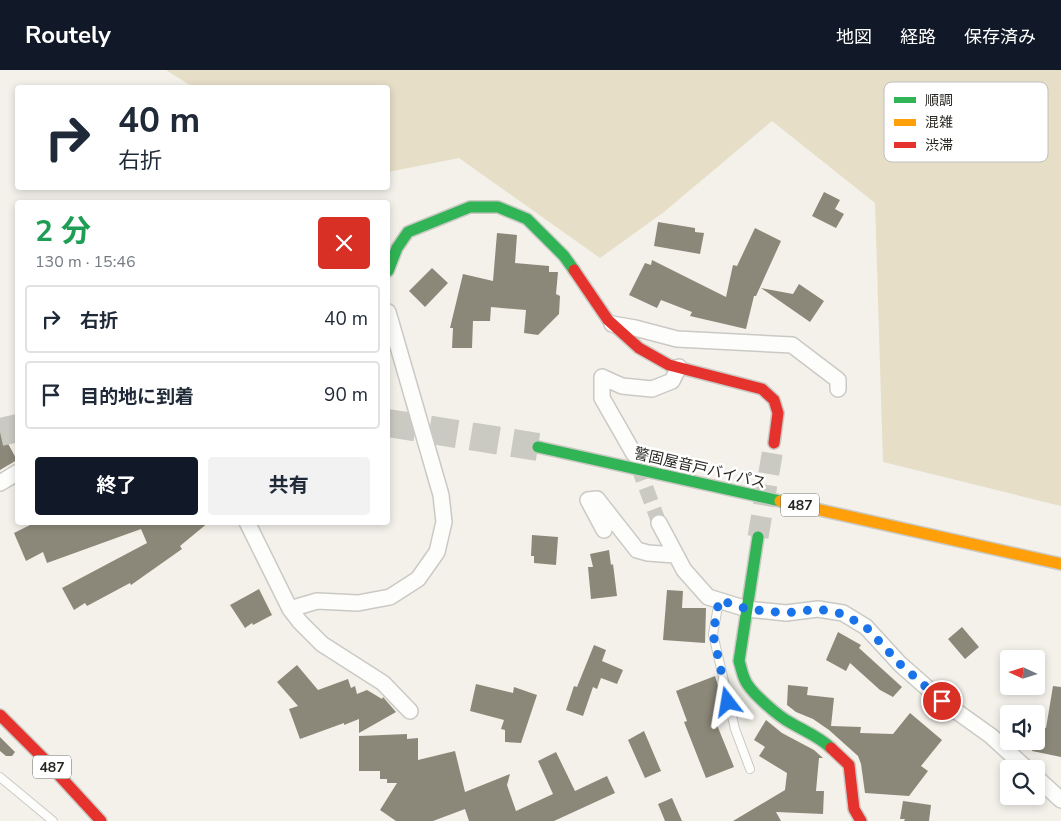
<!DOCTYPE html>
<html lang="ja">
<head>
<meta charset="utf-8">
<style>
  :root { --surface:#fff; --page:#f2f2f3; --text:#1f2937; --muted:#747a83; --line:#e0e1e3; --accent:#111827 }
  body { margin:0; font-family:"Nunito Sans","Noto Sans JP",sans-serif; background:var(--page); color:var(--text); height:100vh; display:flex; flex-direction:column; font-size:19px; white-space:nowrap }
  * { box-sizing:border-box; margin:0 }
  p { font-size:16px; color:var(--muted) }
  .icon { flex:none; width:28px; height:28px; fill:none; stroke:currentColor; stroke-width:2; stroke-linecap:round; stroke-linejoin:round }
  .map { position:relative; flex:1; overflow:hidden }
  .sheet { position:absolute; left:15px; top:130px; width:375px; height:325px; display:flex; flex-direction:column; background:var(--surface); border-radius:5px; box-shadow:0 2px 8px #0003 }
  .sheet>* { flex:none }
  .hud { position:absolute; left:15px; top:15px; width:375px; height:105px; border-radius:5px; box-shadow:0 2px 8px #0003; background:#fff; color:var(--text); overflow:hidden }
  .needle { width:32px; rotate:274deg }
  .buttons { position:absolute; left:1000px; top:580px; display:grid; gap:10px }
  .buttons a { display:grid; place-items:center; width:45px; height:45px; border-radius:5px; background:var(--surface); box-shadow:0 2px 8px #0003; font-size:25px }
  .pin { position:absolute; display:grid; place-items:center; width:42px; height:42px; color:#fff; margin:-21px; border:2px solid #fff; border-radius:50%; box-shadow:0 1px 5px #0007 }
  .me { position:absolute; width:55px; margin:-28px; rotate:346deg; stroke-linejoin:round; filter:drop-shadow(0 0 4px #0008) }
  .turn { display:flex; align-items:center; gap:18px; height:105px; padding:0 20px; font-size:22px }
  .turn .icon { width:65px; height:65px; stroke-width:2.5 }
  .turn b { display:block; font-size:35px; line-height:42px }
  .round { display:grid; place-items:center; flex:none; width:52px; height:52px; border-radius:5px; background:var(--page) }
  .head { display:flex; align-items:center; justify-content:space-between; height:85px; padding:0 20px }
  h1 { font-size:30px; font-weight:700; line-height:38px; color:#1e9e55 }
  .action { display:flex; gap:10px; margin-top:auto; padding:10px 20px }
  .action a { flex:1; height:58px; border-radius:5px; background:var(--accent); color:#fff; font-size:20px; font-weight:700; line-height:58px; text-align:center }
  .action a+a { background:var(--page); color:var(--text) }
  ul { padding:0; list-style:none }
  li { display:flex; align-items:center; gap:15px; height:68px; margin:0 10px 8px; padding:0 10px; border:2px solid var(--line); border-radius:5px }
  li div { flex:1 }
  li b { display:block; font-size:19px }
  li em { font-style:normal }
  header { display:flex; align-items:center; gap:30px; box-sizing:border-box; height:70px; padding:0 25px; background:var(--accent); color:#fff }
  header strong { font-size:24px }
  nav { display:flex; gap:28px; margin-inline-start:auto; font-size:18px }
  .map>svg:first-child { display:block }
  .green { fill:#e6dec7 }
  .building { fill:#8c8879 }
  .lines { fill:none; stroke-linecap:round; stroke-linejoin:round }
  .street-tunnel { stroke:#cac9c2; stroke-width:15; stroke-dasharray:15 8; stroke-linecap:butt }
  .secondary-tunnel { stroke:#cac9c2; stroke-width:21; stroke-dasharray:21 11; stroke-linecap:butt }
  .highway-tunnel { stroke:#cac9c2; stroke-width:28; stroke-dasharray:28 14; stroke-linecap:butt }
  .lane-casing { stroke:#cbc9c4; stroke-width:10 }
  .street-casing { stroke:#cbc9c4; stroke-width:18 }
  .fast-casing { stroke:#cbc9c4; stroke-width:14 }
  .slow-casing { stroke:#cbc9c4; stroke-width:14 }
  .jam-casing { stroke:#cbc9c4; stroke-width:14 }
  .lane { stroke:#fdfdfc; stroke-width:8 }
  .street { stroke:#fdfdfc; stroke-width:15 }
  .fast { stroke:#30b455; stroke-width:11 }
  .slow { stroke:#ff9f0a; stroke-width:11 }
  .jam { stroke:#e5322d; stroke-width:11 }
  .route { stroke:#1a73e8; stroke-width:9; stroke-dasharray:0 16.2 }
  .labels { text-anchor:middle; stroke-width:5; stroke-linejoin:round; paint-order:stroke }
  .shield { fill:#fff; stroke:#686864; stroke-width:1 }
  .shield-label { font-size:14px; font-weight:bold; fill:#282722 }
  .street-label { font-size:15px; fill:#282722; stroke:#fff }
  .key { fill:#fff; stroke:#bebebd; stroke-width:1 }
  .key-label { font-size:14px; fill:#282722 }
</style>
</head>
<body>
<header>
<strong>Routely</strong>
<nav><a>地図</a><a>経路</a><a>保存済み</a></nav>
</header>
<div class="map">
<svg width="1061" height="751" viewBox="0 0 1061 751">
  <rect width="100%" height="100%" fill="#f3f1ea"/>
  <!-- green -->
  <path class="green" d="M166 0H1061V436L883 392 875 133 772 51 664 142 600 188 459 88 388 102V18L193 17Z"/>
  <!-- building -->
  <path class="building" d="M824 122 840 130 835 139 844 144 836 158 812 146Z
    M658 152 695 158V162L704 163 700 184 654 176Z
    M755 158 781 171 756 226H754L746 259 690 246 692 242 661 230 657 238 629 225 645 193 651 195 652 190 726 227 733 195 737 196Z
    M497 163 517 165 515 193 549 196V202H558L556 224 560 226 559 244 538 265 524 263 526 240 491 237 490 251H473L472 278H452L453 258H450L463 204 493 211Z
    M432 198 448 213 425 237 409 221Z
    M799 214 824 231 810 252 761 218 793 224Z
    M0 359 17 390 0 400Z
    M36 452H209L180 476 182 479 131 515 130 513 87 536 85 533 74 540 62 518 147 473 141 459 47 493 43 482 26 491 14 463Z
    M532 465 558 467 556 495 534 493V486H531Z
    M609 480 611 495 613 494 617 526 591 529 588 497H593L590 484Z
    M259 519 272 545 253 555 252 553 245 558 230 535Z
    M667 520 683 521 682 538H706L705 573 663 570Z
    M962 557 979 577 965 589 948 569Z
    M838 562 861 575 859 578 902 617 893 627 880 620 850 593 846 601 826 590Z
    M594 575 606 580 602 591 623 600 617 614 601 608 597 619 593 617 583 646 566 640 574 616 577 617Z
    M297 595 318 620 348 609 351 618 355 616 357 624 367 620 382 629 383 627 396 642 359 663V649L344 655V653L300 669 289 639 298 636 277 612Z
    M715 606 723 632 716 635 722 651 713 645 734 697 706 708 684 652 687 651 676 621Z
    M476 614 513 623 514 617 537 625 521 673 505 672V660L501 659 504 650 470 641Z
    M788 615 808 617 807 625 834 628 831 656 861 657 860 663 893 664 910 643 942 670 921 696 928 701 909 726 865 723 861 694 858 686 829 660 813 649 796 642 787 635Z
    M1053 616 1061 617V687L1032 681 1034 671H1036L1037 656 1046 658Z
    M766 650 782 663 814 680 823 688H819L816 721H824L823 744 776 742 781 751H733L785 720 787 703 759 686 765 677 754 670Z
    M644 661 661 701 645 708 628 670Z
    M407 664V669L418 668V690L455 681 465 722 510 704 507 715 516 741 553 724 538 691 556 682 575 721 607 706 615 723 554 751H469L465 739 433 751H396L380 740 397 713H387V709H380V701H359V666Z
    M0 667 15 682 12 686H6L0 681Z
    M672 728 682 751H665L658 734Z
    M903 731 931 735 929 751H904L905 749H900Z"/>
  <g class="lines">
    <!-- street-tunnel -->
    <path class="street-tunnel" d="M638 396 659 453"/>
    <!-- secondary-tunnel -->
    <path class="secondary-tunnel" d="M758 467 774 373"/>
    <!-- highway-tunnel -->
    <path class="highway-tunnel" d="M388 353 538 377
      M0 362 18 358"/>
    <!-- lane casing -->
    <g class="lane-casing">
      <path id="lane" d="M719 531 713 564 735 659 750 699
        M0 707 53 751"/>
    </g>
    <!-- street casing -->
    <g class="street-casing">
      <path id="street" d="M612 254 635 258 677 269 792 275 838 310V319
        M634 384 602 328V307L622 316 652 319 672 311 679 297
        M0 413 18 402
        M247 452 290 539 300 552 322 574 383 613 410 641
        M659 453 684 500 708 527 747 539 786 543 818 539 843 543 866 557 900 594 942 631 991 666 1027 699
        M604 460 588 430 597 429 637 480 648 483 675 485
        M290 539 317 531 358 533 390 527 418 509 437 482 444 452 441 425 388 242
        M1036 707 1061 730"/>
    </g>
    <!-- fast casing -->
    <g class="fast-casing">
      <path id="fast" d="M388 201 397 178 408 162 470 137H498L527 149 564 186 574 200
        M538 377 780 431
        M758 467 739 591C741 597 742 604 745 610 750 622 779 647 791 653 806 662 818 666 831 678"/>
    </g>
    <!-- slow casing -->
    <g class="slow-casing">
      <path id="slow" d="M780 431 1061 494"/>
    </g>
    <!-- jam casing -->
    <g class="jam-casing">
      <path id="jam" d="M574 200 608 250 639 278 669 295 762 319 774 330 778 343 774 373
        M0 645 45 690 101 751
        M831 678 849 695 854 739 861 751"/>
    </g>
    <!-- lane -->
    <use href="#lane" class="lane"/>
    <!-- street -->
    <use href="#street" class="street"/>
    <!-- fast -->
    <use href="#fast" class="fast"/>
    <!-- slow -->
    <use href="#slow" class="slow"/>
    <!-- jam -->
    <use href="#jam" class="jam"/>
  </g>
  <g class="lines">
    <!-- route -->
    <path class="route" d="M728 632 713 564 719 530 747 539 786 543 818 539 843 544 866 557 900 594 942 631"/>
  </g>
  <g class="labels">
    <!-- shield labels -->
    <g class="shield">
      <rect x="781" y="423.5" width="38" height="23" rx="4"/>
      <rect x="33" y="685.5" width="38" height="23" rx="4"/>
    </g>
    <g class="shield-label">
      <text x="800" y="440">487</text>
      <text x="52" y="702">487</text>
    </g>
    <!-- street labels -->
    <g class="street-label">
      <text transform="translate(700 398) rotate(13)" y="5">警固屋音戸バイパス</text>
    </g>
  </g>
  <!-- legend -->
  <rect x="884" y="12" width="164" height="80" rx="8" class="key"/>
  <rect x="894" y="27" width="22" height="6" fill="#30b455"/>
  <rect x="894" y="49" width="22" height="7" fill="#ff9f0a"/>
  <rect x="894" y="72" width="22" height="6" fill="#e5322d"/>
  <g class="key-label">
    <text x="925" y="35">順調</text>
    <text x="925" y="57">混雑</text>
    <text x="925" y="80">渋滞</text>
  </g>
</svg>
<div class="buttons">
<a><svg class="needle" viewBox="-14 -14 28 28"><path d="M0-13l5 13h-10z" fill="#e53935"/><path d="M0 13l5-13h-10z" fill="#747a83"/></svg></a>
<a><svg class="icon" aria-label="sound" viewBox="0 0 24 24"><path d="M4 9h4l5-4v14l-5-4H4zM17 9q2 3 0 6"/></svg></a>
<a><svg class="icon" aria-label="search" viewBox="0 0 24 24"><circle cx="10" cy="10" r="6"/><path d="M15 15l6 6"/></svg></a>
</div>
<div class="pin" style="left:942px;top:631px;background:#d93025"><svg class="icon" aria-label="arrive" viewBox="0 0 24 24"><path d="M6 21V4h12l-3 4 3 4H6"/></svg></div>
<svg class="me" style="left:728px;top:632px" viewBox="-20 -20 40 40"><path d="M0-17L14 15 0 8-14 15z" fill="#1a73e8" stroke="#fff" stroke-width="4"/></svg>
<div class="hud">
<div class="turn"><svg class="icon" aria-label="right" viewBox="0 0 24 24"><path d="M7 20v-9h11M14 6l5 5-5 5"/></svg><div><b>40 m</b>右折</div></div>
</div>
<section class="sheet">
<div class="head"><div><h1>2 分</h1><p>130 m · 15:46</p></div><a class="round" style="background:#d93025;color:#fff"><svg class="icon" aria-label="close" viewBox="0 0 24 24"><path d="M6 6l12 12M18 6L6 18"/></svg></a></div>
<ul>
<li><svg class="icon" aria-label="right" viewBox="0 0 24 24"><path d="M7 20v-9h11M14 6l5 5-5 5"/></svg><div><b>右折</b></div><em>40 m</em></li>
<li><svg class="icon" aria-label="arrive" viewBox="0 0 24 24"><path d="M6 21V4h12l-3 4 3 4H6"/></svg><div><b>目的地に到着</b></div><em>90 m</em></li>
</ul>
<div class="action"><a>終了</a><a>共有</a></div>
</section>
</div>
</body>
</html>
